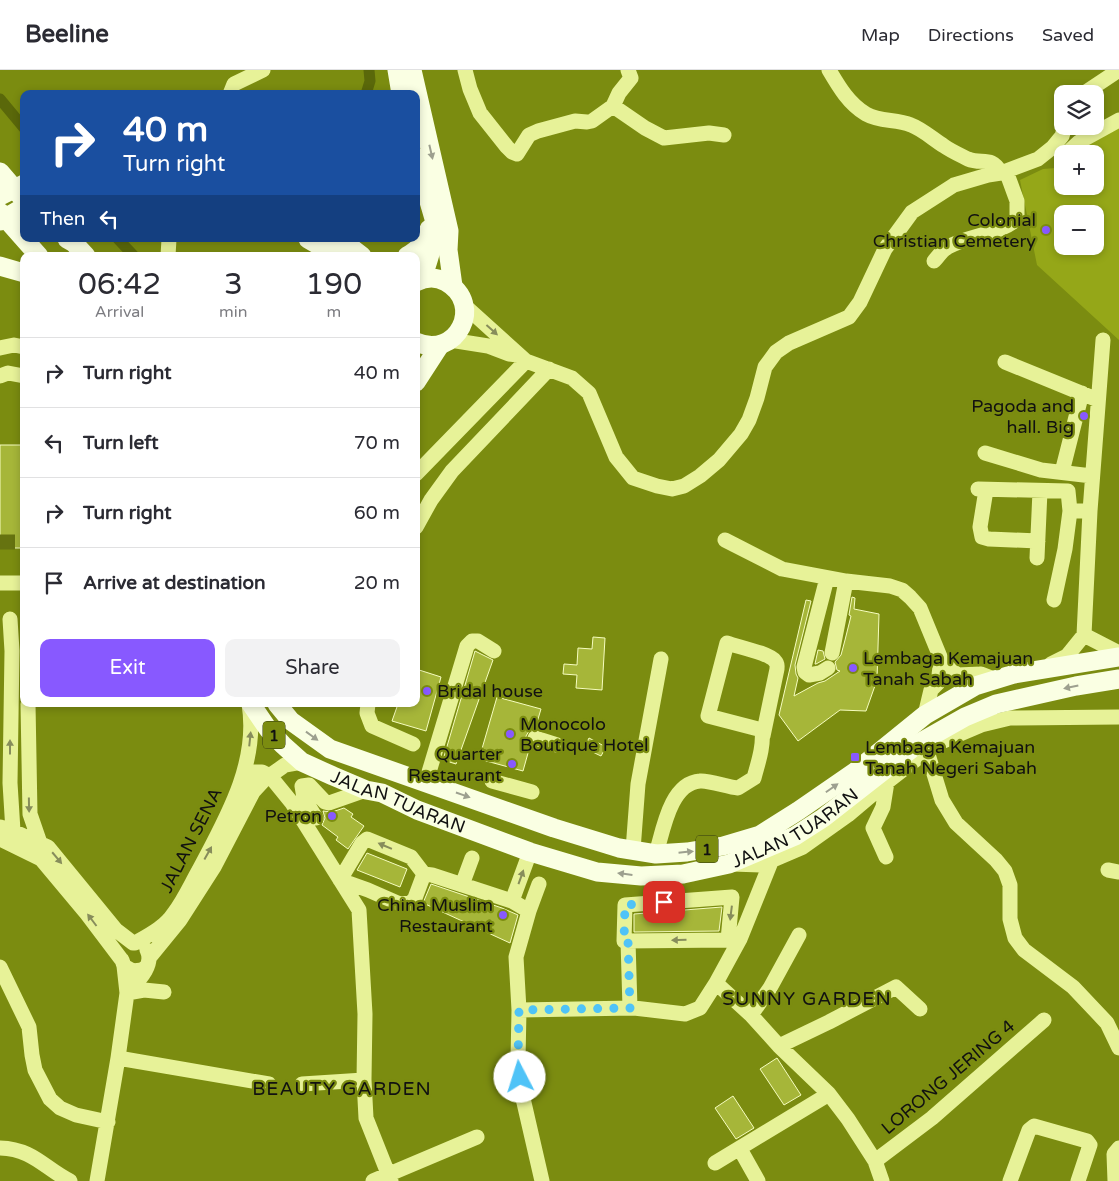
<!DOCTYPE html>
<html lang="en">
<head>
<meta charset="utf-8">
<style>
  :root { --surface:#fff; --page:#f2f2f3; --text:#2b2b33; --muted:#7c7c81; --line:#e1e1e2; --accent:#8859ff }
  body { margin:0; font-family:"Varela Round",sans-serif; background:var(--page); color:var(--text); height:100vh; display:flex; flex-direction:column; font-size:19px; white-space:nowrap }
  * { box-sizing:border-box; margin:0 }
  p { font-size:16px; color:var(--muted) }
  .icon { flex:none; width:28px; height:28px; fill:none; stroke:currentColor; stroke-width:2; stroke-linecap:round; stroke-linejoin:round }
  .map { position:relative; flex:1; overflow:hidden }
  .drawer { position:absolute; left:20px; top:182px; width:400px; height:455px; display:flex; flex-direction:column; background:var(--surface); border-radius:10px; box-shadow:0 2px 8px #0003 }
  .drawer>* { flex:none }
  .hud { position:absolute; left:20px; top:20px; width:400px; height:152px; border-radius:10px; box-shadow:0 2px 8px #0003; background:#1a4fa0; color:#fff; overflow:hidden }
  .fabs { position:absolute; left:1054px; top:15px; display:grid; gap:10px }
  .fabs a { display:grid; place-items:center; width:50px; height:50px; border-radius:10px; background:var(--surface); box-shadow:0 2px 8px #0003; font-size:25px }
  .pin { position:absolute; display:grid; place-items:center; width:42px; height:42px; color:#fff; margin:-21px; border-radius:10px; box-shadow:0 2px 8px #0006 }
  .me { position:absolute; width:55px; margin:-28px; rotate:355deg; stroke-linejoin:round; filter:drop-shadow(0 0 4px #0008) }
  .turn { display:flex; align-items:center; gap:18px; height:105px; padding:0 20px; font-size:22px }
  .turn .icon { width:65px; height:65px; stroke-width:2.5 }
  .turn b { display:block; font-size:35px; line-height:42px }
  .then { display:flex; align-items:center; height:48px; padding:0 20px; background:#0003; gap:10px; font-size:19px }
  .eta { display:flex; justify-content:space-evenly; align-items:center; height:85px; text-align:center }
  .eta b { font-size:30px; font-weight:600; line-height:35px }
  .button { display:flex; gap:10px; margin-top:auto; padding:10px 20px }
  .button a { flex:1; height:58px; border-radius:10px; background:var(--accent); color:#fff; font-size:20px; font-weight:600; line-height:58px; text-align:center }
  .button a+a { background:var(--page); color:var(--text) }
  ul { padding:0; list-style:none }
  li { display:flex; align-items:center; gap:15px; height:70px; padding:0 20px; border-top:1px solid var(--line) }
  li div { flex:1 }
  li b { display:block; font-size:19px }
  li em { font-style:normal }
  header { display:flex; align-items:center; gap:30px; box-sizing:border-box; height:70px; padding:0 25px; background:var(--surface); border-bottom:1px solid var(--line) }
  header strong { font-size:24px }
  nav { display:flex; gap:28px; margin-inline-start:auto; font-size:18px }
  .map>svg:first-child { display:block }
  .green { fill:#95a718; fill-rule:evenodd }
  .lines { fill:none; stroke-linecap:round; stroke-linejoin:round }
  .canal { stroke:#5a680a; stroke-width:11 }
  .building { fill:#a6b639; stroke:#f6fdbf }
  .minor-tunnel { stroke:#667310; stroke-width:15; stroke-dasharray:15 8; stroke-linecap:butt }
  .minor { stroke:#e7f298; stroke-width:15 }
  .major { stroke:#faffe3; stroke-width:19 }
  .major-bridge { stroke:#faffe3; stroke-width:19 }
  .oneway { fill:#9da08f }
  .oneway2 { fill:#878d5b }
  .route { stroke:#4fc3f7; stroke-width:9; stroke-dasharray:0 16.2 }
  .poi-dot { fill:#8859ff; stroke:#7b8c10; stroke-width:2 }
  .labels { text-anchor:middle; stroke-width:4.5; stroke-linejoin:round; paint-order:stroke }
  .shield { fill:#7b8c10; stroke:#313611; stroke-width:1 }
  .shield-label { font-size:16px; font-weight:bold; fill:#111 }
  .poi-label { font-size:18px; fill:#111; stroke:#7b8c10; text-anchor:end }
  .street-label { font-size:18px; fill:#111; stroke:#7b8c10 }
  .neighbourhood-label { font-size:19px; letter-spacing:1px; fill:#111; stroke:#7b8c10 }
</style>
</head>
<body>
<header>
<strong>Beeline</strong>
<nav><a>Map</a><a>Directions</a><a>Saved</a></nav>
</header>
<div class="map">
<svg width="1119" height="1111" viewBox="0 0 1119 1111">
  <rect width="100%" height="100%" fill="#7b8c10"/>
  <!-- green -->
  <path class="green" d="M1119 58V270L1037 195 1020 110 1043 99 1056 98 1062 95V116H1095V84H1076L1080 79ZM1062 144H1095V176H1062Z"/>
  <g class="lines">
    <!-- canal -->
    <path class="canal" d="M366 24 370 11 369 0
      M0 29 24 58
      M118 169 134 186"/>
  </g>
  <!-- building -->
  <path class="building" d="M0 375H24V478H0Z
    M852 527 855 528 854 539 879 544 877 610 866 641 840 640 798 671 779 645 806 530 811 531 795 595 796 604 798 608 794 626 818 613 825 611 840 601 837 600 835 592 841 585 845 570 851 546 849 545Z
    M593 567 605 568 602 620 576 618 577 605 563 604 564 594 577 595 578 578 592 579Z
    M818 580 823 581 825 589 816 594H815Z
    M475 581 493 590 456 694 443 690Z
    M416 599 441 607 426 661 392 651 398 634H416Z
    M497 627 541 639 535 659 529 661 526 666V670L530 676 523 701 479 689Z
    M589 668 606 677 601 686 584 678Z
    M344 738 353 744 351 747 364 756 348 779 336 770 338 767 322 755 325 748 323 741 332 742Z
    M367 783 407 799 400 817 357 800Z
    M431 814 502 838 518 845 510 873 423 833Z
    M722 837 719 861 634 862V844Z
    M777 988 801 1025 784 1035 760 999Z
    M733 1026 754 1058 736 1069 715 1038Z"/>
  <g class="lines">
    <!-- minor-tunnel -->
    <path class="minor-tunnel" d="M0 472H24"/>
    <!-- minor -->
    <path class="minor" d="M465 0 470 19 480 43 507 77 512 82 517 84 529 65 538 61 575 51 587 52 592 51 613 36 619 23 631 8 628 0
      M829 0C839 17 849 34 866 44 880 52 896 49 911 55 922 59 933 69 944 76 951 81 960 85 968 89 982 95 991 85 1001 103
      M230 24 234 14 263 0
      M1083 24 1119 0
      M613 36 645 58 664 68 709 63 724 65
      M1066 84 1079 72 1119 50
      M168 186 169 169
      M934 191C938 187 942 180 948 177 970 165 998 165 1017 149V131L1006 101
      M464 235 526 291 572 308 589 323 616 387 633 408 657 416 672 419 684 416 700 406 719 390 741 364 749 350 757 328 765 297 776 282 789 273 849 247 860 232 885 179 912 142 954 115 988 105 1001 103 1038 89 1053 77 1062 66 1065 56
      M450 270 488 276 509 284 518 285
      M0 278 14 275 24 277
      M1005 292 1098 330
      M0 306 8 303 24 306
      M985 383 1041 400 1092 406
      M1062 402 1082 323
      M416 404 526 291
      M978 419 1068 421 1070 441H1090
      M986 420 980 457 982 467 989 469 1038 471
      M416 457 431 430 452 401 549 299
      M725 470 782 499 846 511 890 516 902 520 910 527 920 538 941 589 957 605 981 604 994 609
      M1037 488 1040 421
      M827 508 804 597 805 602 809 605 820 603 828 598
      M0 513H24
      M1054 530 1065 479 1070 441
      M10 549 12 581 10 713 13 761 16 769 35 785
      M1084 565 1119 583
      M832 583 846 511
      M1051 594 1067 586 1084 565 1090 441 1103 270
      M28 634 30 744 40 773
      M368 634 367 643 372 656 413 674
      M925 645 931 620 938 613 941 589
      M535 668 557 675
      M927 681 942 730 956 753 996 790 1005 801 1010 815V849L1015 868 1024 880 1073 917 1107 953 1119 978
      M492 711 532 722
      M426 712 467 576 472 571H478L494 581
      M234 730 247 707 253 702H262L270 706 292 733 359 840 365 944 364 1010 366 1048 391 1111
      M316 748 304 728 302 716 309 715 325 732 329 733 366 720
      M0 757 13 761 48 777 116 860 133 873
      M0 769 41 789 87 844 121 889
      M633 780 638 714 661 589
      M656 784C663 761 670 713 700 711 708 710 728 717 738 718L754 708C758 693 764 676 762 660L708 646 727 573C738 577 769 583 775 591 778 594 777 595 777 599L763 666
      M886 787 873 758 883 737 887 712
      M771 792 740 869 716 913 751 945 779 976 829 1024 848 1049 875 1091 882 1111
      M732 794 761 795 803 777 848 745 887 712 927 681 941 672 981 655 1010 648 1119 647
      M1108 800 1119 802
      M424 804 415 828 411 833 400 834 368 820 340 810 362 773 367 769 411 787 424 804 432 805 512 831 529 841 539 814
      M462 815 472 788
      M512 831 530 782
      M529 841 516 887 519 940 518 990 522 1024 542 1111
      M728 870 732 827 625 835 624 871 728 870 740 869
      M628 871 630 938
      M135 873C149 865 165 857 174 843 184 830 191 814 199 800 226 749 259 693 249 634
      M149 888 180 850 214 797 253 722 265 709 285 695 302 692
      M122 890 124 896 133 901 142 900 146 897
      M0 897 29 957 32 985 35 1000 50 1029 60 1038 76 1045 108 1052
      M127 923C137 912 155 896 147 880
      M127 923 144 920 164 922
      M519 940 634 938 685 944 700 938 716 913
      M751 945 770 918 799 865
      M779 976 829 952 896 917 920 939
      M118 988 269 1014
      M302 1014 364 1010
      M0 1078C33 1079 44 1098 70 1111
      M740 1079 758 1111
      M875 1091 932 1048 1044 950
      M715 1093 829 1024
      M97 1111 118 988 127 923 124 896
      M373 1111 477 1067
      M1010 1111 1029 1060 1034 1056 1087 1071 1090 1075 1078 1111
      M1115 1111 1114 1084 1119 1078"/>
    <!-- major -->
    <g class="major">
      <path d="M397 0 401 24"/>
      <path d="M412 0 449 161 448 180 453 216"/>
      <path d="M416 87 435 152C435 172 428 191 422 209"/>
      <path d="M0 102 24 130"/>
      <path d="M0 142 39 186"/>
      <path d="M67 169 74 173 86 186"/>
      <path d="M308 169 337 186"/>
      <path d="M340 169 362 186"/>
      <path d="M407 186C419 179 425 173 429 159"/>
      <path d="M0 196 24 203"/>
      <path d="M416 212C426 207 437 207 446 212 485 234 457 290 416 272"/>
      <path d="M416 312 440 275"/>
      <path id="s1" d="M251 634 268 659 283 675 302 692 333 706 366 720 382 723 417 740 530 782 597 802 641 806 683 804 729 794 795 766 823 748 919 673 965 647 996 634 1076 616 1119 609"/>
      <path d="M277 634 291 651 330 679 554 758 619 778 656 784 687 782 723 776 760 765 798 741 856 701 925 645 975 616 1014 604 1119 587"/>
    </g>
    <!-- major-bridge -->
    <path class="major-bridge" d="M0 126 24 114
      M0 151 24 137"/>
  </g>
  <!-- one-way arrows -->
  <defs><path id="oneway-solid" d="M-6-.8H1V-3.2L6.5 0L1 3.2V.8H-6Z" transform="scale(1.25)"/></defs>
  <g class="oneway">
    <use href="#oneway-solid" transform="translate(431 82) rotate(77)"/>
    <use href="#oneway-solid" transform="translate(1071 617) rotate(168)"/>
    <use href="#oneway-solid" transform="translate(312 666) rotate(36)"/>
    <use href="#oneway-solid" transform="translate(832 718) rotate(-35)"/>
    <use href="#oneway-solid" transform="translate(463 725) rotate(19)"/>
    <use href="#oneway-solid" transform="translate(686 782) rotate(-6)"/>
    <use href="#oneway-solid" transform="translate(625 804) rotate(-173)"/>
  </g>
  <g class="oneway2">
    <use href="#oneway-solid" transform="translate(492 260) rotate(42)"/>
    <use href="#oneway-solid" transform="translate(250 669) rotate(-84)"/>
    <use href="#oneway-solid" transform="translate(10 677) rotate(-90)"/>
    <use href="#oneway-solid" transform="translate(29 735) rotate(89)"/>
    <use href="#oneway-solid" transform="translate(385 776) rotate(-157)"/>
    <use href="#oneway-solid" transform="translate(208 783) rotate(-61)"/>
    <use href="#oneway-solid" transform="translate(57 788) rotate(50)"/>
    <use href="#oneway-solid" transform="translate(521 807) rotate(-70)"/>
    <use href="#oneway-solid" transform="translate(731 843) rotate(97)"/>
    <use href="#oneway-solid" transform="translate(92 850) rotate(-127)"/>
    <use href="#oneway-solid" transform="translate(679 870) rotate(179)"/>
  </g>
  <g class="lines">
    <!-- route -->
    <path class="route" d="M520 1007 518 990 519 940 630 938 628 871H624L625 835 664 832"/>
  </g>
  <!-- markers -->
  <g class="poi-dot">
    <circle cx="1046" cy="160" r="5"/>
    <circle cx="1084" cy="346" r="5"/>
    <circle cx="853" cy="598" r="5"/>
    <circle cx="427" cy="621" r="5"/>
    <circle cx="510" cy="664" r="5"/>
    <rect x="850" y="682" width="10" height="10" rx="2.5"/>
    <circle cx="512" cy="694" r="5"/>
    <circle cx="332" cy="746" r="5"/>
    <circle cx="503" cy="845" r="5"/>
  </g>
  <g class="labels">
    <!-- shield labels -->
    <g class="shield">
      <rect x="263" y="651.5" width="22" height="27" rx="4"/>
      <rect x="696" y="765.5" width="22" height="27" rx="4"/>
    </g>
    <g class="shield-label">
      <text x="274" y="671">1</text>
      <text x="707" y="785">1</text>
    </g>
    <!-- poi labels -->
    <g class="poi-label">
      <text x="1036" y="156">Colonial<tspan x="1036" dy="21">Christian Cemetery</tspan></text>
      <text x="1074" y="342">Pagoda and<tspan x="1074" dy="21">hall. Big</tspan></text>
      <text x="863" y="594" text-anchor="start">Lembaga Kemajuan<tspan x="863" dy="21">Tanah Sabah</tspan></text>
      <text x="437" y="627" text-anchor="start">Bridal house</text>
      <text x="520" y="660" text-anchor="start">Monocolo<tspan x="520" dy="21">Boutique Hotel</tspan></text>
      <text x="865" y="683" text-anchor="start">Lembaga Kemajuan<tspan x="865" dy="21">Tanah Negeri Sabah</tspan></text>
      <text x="502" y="690">Quarter<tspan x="502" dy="21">Restaurant</tspan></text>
      <text x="322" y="752">Petron</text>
      <text x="493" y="841">China Muslim<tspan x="493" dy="21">Restaurant</tspan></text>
    </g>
    <!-- street labels -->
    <g class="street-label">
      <text dy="6" stroke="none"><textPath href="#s1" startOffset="182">JALAN TUARAN</textPath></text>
      <text dy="6" stroke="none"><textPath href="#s1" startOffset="602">JALAN TUARAN</textPath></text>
      <text transform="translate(191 770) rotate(-63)" y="6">JALAN SENA</text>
      <text transform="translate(948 1007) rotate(-40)" y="6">LORONG JERING 4</text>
    </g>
    <!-- neighbourhood labels -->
    <g class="neighbourhood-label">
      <text x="807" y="935">SUNNY GARDEN</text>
      <text x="342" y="1025">BEAUTY GARDEN</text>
    </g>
  </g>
</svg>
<div class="fabs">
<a><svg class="icon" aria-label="layers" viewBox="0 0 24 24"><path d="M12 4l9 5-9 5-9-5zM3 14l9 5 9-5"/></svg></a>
<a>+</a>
<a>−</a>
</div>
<div class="pin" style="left:664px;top:832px;background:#d93025"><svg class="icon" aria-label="arrive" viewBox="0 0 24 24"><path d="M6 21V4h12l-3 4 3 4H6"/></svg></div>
<svg class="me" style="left:520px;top:1007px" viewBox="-20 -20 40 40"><circle r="19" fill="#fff"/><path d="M0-13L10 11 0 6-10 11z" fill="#4fc3f7"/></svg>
<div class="hud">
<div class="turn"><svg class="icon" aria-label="right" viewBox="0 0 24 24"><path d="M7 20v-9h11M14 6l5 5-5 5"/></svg><div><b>40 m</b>Turn right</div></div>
<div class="then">Then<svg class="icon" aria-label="left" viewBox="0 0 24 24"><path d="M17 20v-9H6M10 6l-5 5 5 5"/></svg></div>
</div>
<section class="drawer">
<div class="eta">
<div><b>06:42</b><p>Arrival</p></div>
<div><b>3</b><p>min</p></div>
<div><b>190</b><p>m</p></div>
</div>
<ul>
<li><svg class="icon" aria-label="right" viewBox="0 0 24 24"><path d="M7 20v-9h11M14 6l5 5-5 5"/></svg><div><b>Turn right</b></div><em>40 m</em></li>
<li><svg class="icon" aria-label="left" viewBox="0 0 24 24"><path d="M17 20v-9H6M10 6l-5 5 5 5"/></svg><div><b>Turn left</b></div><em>70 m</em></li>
<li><svg class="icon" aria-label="right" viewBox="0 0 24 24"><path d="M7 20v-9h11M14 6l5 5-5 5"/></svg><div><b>Turn right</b></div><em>60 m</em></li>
<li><svg class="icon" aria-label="arrive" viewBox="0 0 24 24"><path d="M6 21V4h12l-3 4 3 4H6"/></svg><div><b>Arrive at destination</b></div><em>20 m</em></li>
</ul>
<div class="button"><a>Exit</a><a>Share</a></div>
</section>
</div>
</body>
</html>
